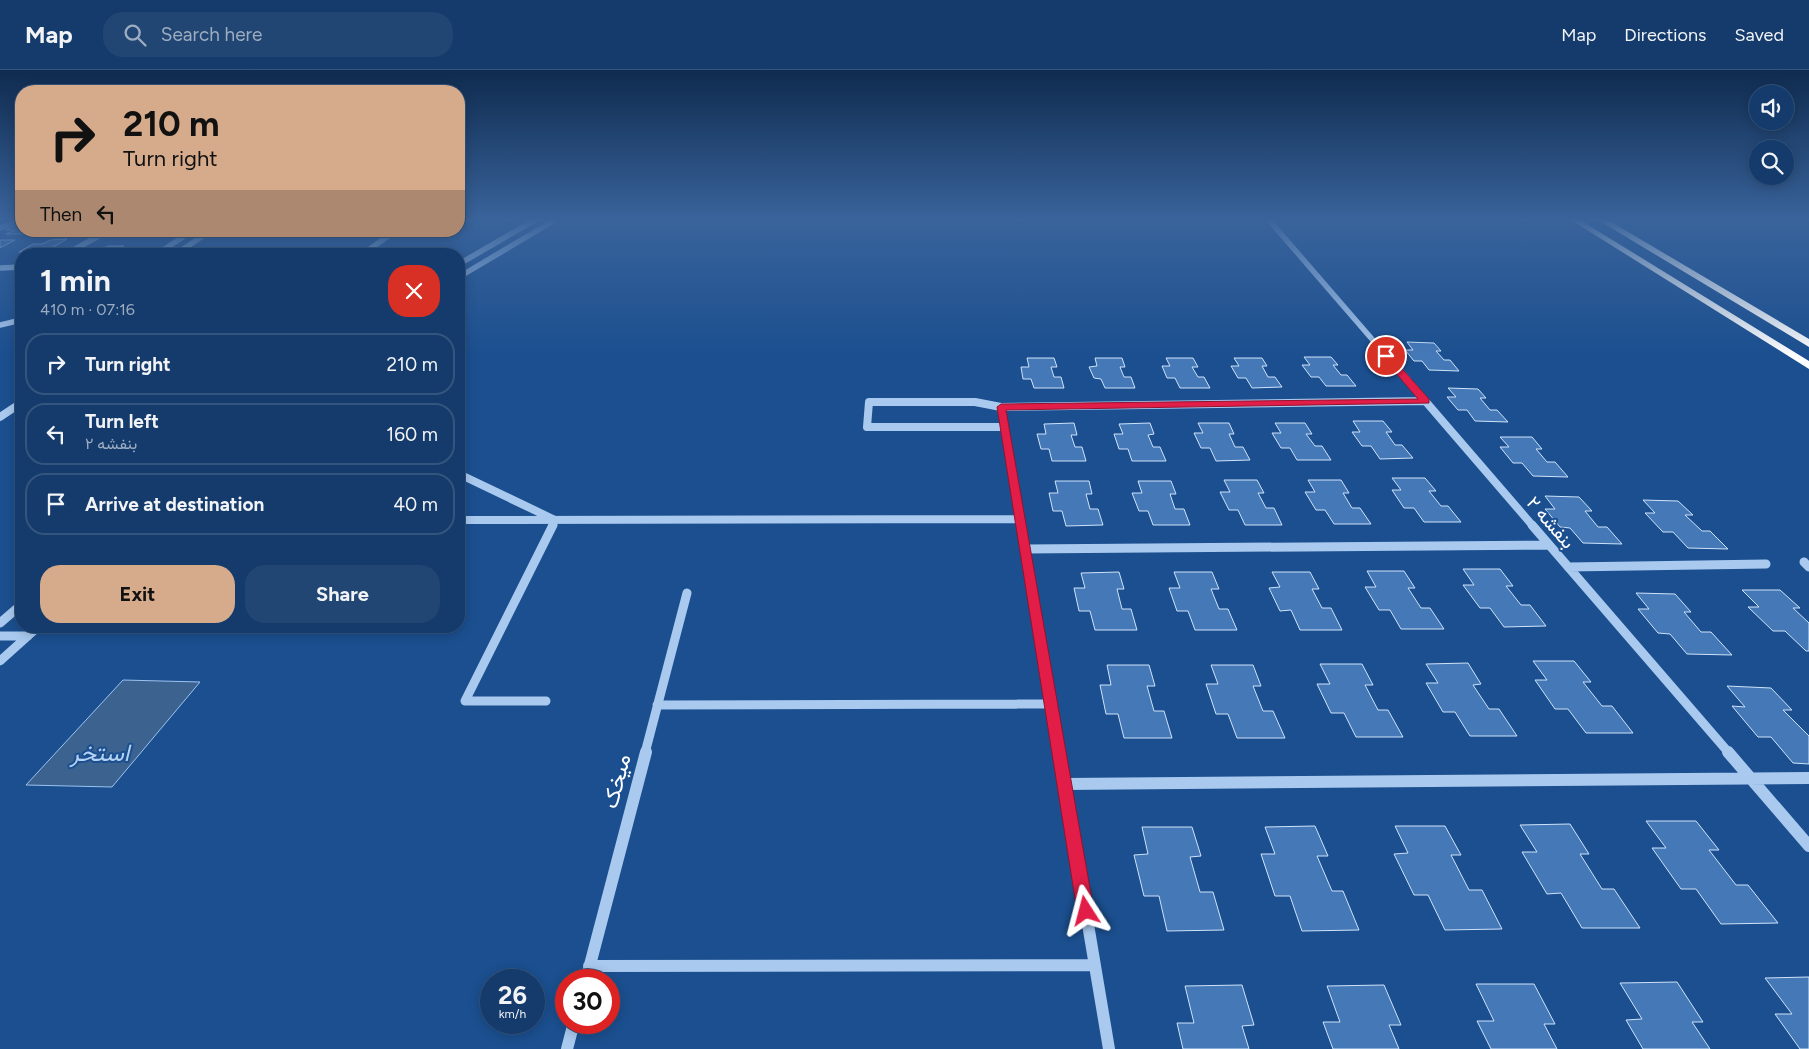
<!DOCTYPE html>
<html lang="en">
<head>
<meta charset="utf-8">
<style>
  :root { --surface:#143b6b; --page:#214673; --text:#f1f3f6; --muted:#9dadc1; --line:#33557e; --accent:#d6ab8b }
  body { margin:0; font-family:Figtree,Vazirmatn,sans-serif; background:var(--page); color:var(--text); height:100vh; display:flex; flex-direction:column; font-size:19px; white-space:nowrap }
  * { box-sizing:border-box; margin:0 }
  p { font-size:16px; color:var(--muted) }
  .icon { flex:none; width:28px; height:28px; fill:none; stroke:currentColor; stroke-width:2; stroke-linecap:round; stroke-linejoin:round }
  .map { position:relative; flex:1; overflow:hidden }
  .details { position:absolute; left:15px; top:178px; width:450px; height:385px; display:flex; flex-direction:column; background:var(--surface); border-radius:20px; box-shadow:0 2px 12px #0003,0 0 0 1px var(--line) }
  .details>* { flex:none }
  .hud { position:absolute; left:15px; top:15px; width:450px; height:152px; border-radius:20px; box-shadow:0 2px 12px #0003,0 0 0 1px var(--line); background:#d6ab8b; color:#111; overflow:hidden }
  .fabs { position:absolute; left:1749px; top:15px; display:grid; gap:10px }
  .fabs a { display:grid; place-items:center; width:45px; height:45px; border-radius:50%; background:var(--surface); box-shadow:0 2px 12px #0003,0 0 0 1px var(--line); font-size:25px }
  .speed { position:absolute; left:480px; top:899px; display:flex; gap:10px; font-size:25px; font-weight:700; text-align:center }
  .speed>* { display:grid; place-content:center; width:65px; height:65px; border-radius:50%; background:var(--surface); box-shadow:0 2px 12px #0003,0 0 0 1px var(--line); line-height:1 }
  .speed small { font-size:12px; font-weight:400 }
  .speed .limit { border:8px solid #d22; background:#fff; color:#111 }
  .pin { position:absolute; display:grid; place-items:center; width:42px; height:42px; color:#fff; margin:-21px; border:2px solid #fff; border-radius:50%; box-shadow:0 1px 5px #0007 }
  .me { position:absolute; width:55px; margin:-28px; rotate:351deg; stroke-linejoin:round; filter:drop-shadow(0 0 4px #0008) }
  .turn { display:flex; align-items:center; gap:18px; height:105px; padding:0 25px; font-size:22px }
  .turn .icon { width:65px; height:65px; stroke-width:2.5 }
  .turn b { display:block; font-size:35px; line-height:42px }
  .then { display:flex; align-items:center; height:48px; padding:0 25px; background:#0003; gap:10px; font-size:19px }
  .round { display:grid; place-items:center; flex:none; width:52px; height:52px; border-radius:20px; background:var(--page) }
  .head { display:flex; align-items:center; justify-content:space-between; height:85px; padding:0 25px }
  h1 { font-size:30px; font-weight:700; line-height:38px }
  .action { display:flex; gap:10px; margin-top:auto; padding:10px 25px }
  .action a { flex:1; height:58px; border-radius:20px; background:var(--accent); color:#111; font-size:20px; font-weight:700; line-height:58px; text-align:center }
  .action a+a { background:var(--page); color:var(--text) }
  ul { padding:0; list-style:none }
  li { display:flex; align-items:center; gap:15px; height:62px; margin:0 10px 8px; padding:0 15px; border:2px solid var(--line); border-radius:20px }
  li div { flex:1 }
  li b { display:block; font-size:19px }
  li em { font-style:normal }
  header { display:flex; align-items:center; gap:30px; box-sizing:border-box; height:70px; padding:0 25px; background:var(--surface); border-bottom:1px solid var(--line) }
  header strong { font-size:24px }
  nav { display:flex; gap:28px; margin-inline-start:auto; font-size:18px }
  .search { width:350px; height:45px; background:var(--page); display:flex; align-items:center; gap:12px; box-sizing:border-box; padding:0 18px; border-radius:20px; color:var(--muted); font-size:19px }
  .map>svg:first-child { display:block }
  .water { fill:#3c6290; stroke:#9cc4f0 }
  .building { fill:#4478b7; stroke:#cfe3fa }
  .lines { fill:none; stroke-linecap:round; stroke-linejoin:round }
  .minor-far3 { stroke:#a9c9ee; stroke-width:5.5 }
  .minor-far2 { stroke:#a9c9ee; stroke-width:8 }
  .minor-far1 { stroke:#a9c9ee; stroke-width:9 }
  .minor { stroke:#a9c9ee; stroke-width:12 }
  .highway { fill:#fff; fill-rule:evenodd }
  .route { fill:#e11d48; stroke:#92132f }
  .labels { text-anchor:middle; stroke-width:4; stroke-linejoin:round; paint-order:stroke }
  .street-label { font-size:19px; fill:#fff; stroke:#1b4f8f }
  .near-street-label { font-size:22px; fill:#fff; stroke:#1b4f8f }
  .near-water-label { font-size:24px; font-style:italic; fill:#b5d3f5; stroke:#1b4f8f }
</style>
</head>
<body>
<header>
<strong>Map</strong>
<div class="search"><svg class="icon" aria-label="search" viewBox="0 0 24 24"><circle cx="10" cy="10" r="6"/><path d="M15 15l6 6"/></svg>Search here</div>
<nav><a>Map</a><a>Directions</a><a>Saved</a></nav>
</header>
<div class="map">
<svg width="1809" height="979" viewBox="0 0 1809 979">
  <rect width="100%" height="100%" fill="#1b4f8f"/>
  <!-- water -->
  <path class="water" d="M123 610 200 612 112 717 26 715Z"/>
  <!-- building -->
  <path class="building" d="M19 153H21V161H28L23 164H6L15 160H6Z
    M67 169 41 184H24L29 181 19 182 33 174H42L51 170Z
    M0 170H15L0 178Z
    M108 176H124L110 184H84L89 181H99Z
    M1407 272 1434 273 1441 281H1436L1444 290H1450L1459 301 1429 300 1422 291H1414L1405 280H1413Z
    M1304 287H1331L1338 295H1333L1341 305H1347L1356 316H1326L1319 307H1311L1302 295H1310Z
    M1027 288H1054L1057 297H1051L1054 307H1061L1064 318H1034L1031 309H1023L1021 297H1029Z
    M1095 288H1122L1125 297H1120L1124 307H1131L1135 318H1105L1101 309 1094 308 1089 297 1097 296Z
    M1166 288H1193L1198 297H1192L1198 307H1204L1210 318H1180L1175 308H1167L1162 296H1170Z
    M1234 288H1262L1267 296H1262L1268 307H1275L1282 317 1252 318 1246 308H1238L1231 296H1239Z
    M1448 318 1478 319 1486 328H1480L1490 340H1497L1508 352 1475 351 1467 340H1458L1447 327H1456Z
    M1353 351H1383L1392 362H1386L1395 375H1402L1413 388 1380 389 1371 376H1362L1352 362H1360Z
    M1074 353 1077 365H1071L1075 377H1082L1086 391H1052L1049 379H1041L1037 364H1046L1044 354Z
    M1150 353 1154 364 1148 365 1153 377H1160L1166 391H1132L1128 379H1119L1114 364H1123L1119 354Z
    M1198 353H1229L1234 364H1229L1235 377H1243L1250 390 1216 391 1210 378H1201L1194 363H1203Z
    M1275 353H1305L1312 364H1306L1315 376H1322L1331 390H1297L1290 378H1281L1272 363H1281Z
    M1500 367H1532L1542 379H1536L1547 392H1555L1568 407 1533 406 1522 393H1513L1500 377H1509Z
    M1392 408H1425L1436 421H1429L1441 436H1448L1461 452H1424L1414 438H1404L1392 420H1401Z
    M1224 410H1257L1264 423H1258L1266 438H1274L1282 455H1245L1238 440H1229L1220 422H1230Z
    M1308 410H1341L1349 423H1343L1352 438H1360L1371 454H1334L1325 440H1316L1305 422H1315Z
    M1055 411H1089L1092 424H1086L1090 439H1098L1103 455 1066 456 1062 441H1053L1049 423H1058Z
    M1138 411H1171L1176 424H1170L1175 439H1184L1190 455H1153L1148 441H1139L1132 423H1142Z
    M1545 426 1579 427 1592 441H1585L1598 457H1607L1622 474 1583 473 1570 458 1560 457 1545 439H1555Z
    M1643 430 1678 431 1693 445H1685L1702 461H1710L1728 479 1688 478 1673 462H1663L1645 443H1655Z
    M1463 499H1500L1513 516H1506L1521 535H1530L1546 556 1504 557 1490 538H1480L1463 515H1474Z
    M1367 501H1404L1415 518H1408L1421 538H1430L1444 559H1401L1390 540H1379L1365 517H1376Z
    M1119 502 1124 519H1117L1122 539H1131L1137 560H1095L1090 541H1079L1074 518H1085L1081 503Z
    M1174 502H1212L1219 519H1211L1219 539H1228L1237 560H1195L1188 541H1177L1169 518H1180Z
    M1272 502H1310L1319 519H1312L1322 538H1331L1342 560H1300L1291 540 1280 541 1269 518 1280 517Z
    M1742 520H1780L1800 538H1793L1809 553V581H1806L1785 561H1773L1748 537H1759Z
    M1636 523 1675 524 1691 542H1684L1701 562H1711L1732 585 1687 584 1670 564 1658 563 1638 539H1649Z
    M1533 591H1574L1591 612H1583L1602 636H1612L1633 663H1586L1568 639H1555L1535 610H1547Z
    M1468 593 1481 614 1473 615 1489 639H1499L1517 666H1470L1455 642H1443L1426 613H1438L1426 594Z
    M1320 594H1362L1373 615H1365L1378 640H1388L1403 667H1356L1344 643H1331L1317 614H1330Z
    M1107 595H1149L1155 616H1147L1154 641H1164L1172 668H1124L1118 644H1106L1100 615H1111Z
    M1211 595H1253L1261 616H1253L1263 641H1273L1285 668H1237L1228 644H1216L1206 614H1218Z
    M1727 616 1771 618 1792 640H1783L1809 666V694L1793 693 1771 667H1758L1732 636 1745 637Z
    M1646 751H1696L1719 780H1709L1736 815H1748L1778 853 1721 854 1696 819H1681L1652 778H1666Z
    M1570 754 1589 784H1580L1602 819H1614L1640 858H1582L1561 823 1547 824 1522 782H1537L1520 755Z
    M1315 756 1328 786H1317L1332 821H1343L1359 860 1302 861 1290 826H1275L1261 784H1275L1265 757Z
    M1395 756H1445L1461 785H1451L1469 820H1482L1502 859 1445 860 1428 825H1414L1394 784 1408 783Z
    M1142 757H1192L1201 786 1190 787 1200 822H1213L1224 860 1167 861 1159 826H1144L1134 785 1148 784Z
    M1809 907V979H1800L1775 944H1792L1765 908Z
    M1677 912 1703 952H1692L1710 979H1643L1626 950 1642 949 1620 913Z
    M1476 914H1534L1555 954H1544L1557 979H1491L1477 951H1494Z
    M1242 915 1254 955 1242 956 1249 979H1183L1177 953H1194L1185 916Z
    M1384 915 1401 955H1389L1399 979H1333L1323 952H1340L1327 916Z"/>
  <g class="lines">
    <!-- minor-far3 -->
    <path class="minor-far3" d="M1269 150 1384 283
      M0 158 18 150
      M207 163 294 161
      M66 184 108 161
      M157 184 192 161
      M176 184 210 161
      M363 184 395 161
      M459 194 535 150
      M0 198 21 197
      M459 207 555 150
      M0 255 21 250"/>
    <!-- minor-far2 -->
    <path class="minor-far2" d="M1383 282 1533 456
      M1001 337 975 332H869L867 357H1005
      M0 347 21 333
      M459 404 555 450 552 456
      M459 450 1020 449
      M1021 456 1001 337 1425 331"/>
    <!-- minor-far1 -->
    <path class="minor-far1" d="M1021 455 1059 683
      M1532 455 1729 683
      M1025 479 1549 475
      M1804 492 1809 497
      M1568 497 1766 494
      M0 553 21 535
      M0 566H28
      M0 591 39 556
      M546 631H465L553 455
      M657 635 1051 634
      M645 683 687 523"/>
    <!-- minor -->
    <path class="minor" d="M1059 682 1109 979
      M1728 682 1809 776
      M1064 714 1809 708
      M589 896 1095 895
      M586 910 646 682
      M567 979 574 952"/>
    <!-- highway -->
    <path class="highway" d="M1571 150H1580L1809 291V299Z
      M1598 150H1608L1809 269V277Z"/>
  </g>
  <!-- sky -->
  <linearGradient id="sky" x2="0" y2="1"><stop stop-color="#0f2b4f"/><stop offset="0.52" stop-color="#39639b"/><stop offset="1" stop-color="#39639b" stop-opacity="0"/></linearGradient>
  <rect width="1809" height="287" fill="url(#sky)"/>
  <!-- route -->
  <path class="route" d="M1383 284H1389L1429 329V333L1006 340 1094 841 1091 846 1086 848 1080 846 1077 841 997 337 1001 334 1418 329 1383 288Z"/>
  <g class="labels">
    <!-- street labels -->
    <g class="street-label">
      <text transform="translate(1551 452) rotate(49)" y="7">بنفشه ۲</text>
    </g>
    <!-- near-street labels -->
    <g class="near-street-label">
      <text transform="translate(616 711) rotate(-75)" y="8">میخک</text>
    </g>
    <!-- near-water labels -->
    <g class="near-water-label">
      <text x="100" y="691">استخر</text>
    </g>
  </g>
</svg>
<div class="fabs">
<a><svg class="icon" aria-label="sound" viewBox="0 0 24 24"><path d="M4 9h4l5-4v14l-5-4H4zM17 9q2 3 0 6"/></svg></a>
<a><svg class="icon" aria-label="search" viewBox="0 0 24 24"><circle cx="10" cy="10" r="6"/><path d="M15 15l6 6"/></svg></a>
</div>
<div class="speed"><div>26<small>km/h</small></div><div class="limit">30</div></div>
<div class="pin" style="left:1386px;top:286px;background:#d93025"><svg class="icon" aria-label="arrive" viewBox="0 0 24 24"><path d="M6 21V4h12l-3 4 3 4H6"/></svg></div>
<svg class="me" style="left:1086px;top:841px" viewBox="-20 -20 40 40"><path d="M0-17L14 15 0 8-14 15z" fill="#e11d48" stroke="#fff" stroke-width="4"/></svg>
<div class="hud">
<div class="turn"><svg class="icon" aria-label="right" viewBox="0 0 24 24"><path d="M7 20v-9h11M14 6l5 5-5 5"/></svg><div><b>210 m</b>Turn right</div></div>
<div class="then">Then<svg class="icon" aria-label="left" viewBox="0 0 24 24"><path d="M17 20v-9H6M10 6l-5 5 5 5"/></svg></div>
</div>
<section class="details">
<div class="head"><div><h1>1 min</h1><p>410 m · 07:16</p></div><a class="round" style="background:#d93025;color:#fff"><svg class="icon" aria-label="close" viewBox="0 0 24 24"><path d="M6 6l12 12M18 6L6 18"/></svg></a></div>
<ul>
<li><svg class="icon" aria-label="right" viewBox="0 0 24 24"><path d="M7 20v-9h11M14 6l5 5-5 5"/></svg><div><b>Turn right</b></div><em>210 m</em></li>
<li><svg class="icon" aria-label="left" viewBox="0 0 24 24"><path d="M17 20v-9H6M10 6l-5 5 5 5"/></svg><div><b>Turn left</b><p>بنفشه ۲</p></div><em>160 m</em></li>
<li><svg class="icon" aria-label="arrive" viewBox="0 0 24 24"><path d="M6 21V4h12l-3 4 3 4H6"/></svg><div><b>Arrive at destination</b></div><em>40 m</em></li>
</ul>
<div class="action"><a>Exit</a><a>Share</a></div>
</section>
</div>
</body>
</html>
